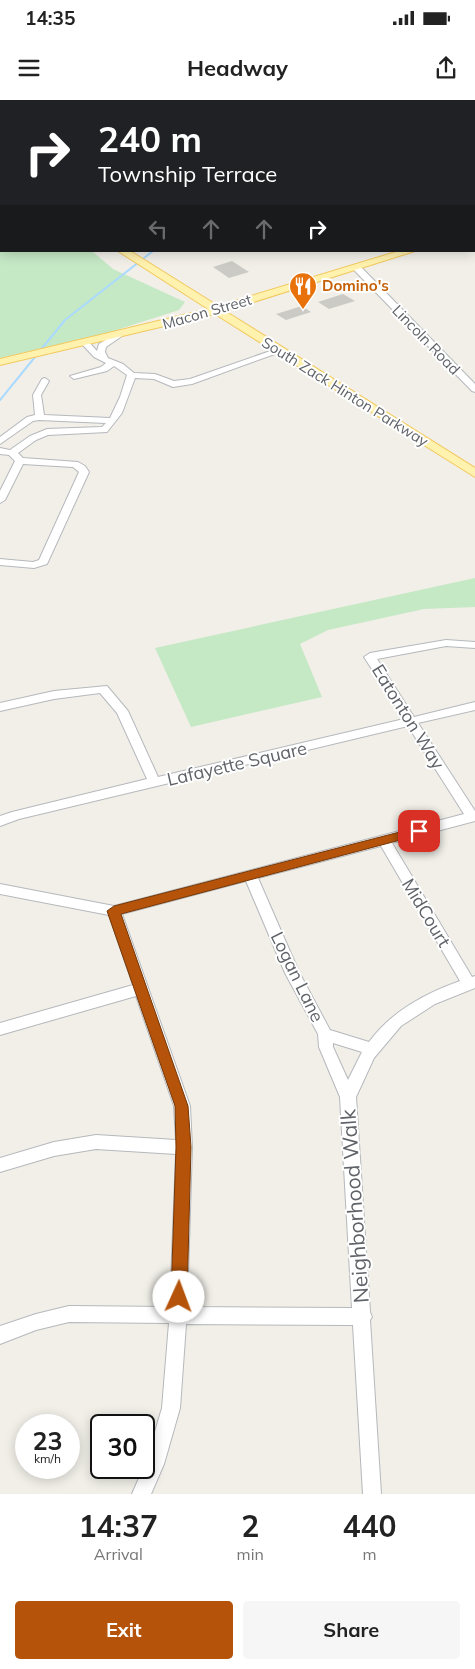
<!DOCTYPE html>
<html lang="en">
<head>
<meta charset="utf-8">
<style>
  :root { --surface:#fff; --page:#f6f6f6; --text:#222; --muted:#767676; --accent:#b45309 }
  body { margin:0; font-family:Mulish,sans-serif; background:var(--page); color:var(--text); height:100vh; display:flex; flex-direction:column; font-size:19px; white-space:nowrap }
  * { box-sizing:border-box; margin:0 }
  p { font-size:16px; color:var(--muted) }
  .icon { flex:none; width:28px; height:28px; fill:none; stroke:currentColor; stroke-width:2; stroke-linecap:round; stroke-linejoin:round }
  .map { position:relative; height:1394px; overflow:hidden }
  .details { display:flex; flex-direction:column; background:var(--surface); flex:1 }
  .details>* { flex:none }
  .guide { position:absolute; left:0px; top:0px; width:475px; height:152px; box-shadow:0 2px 12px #0003; background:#202124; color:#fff; overflow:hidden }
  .speed { position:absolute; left:15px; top:1314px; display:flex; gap:10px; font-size:25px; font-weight:700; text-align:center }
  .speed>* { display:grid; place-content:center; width:65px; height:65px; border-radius:50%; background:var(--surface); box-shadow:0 2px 12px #0003; line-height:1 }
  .speed small { font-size:12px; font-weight:400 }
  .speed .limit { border:2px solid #111; border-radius:8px; background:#fff; color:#111 }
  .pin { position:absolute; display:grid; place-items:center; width:42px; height:42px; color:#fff; margin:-21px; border-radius:10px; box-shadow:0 2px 8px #0006 }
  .me { position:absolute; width:55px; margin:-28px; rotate:2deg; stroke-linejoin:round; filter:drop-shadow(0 0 4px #0008) }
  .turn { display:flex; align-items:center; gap:18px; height:105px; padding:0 15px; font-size:22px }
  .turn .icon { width:65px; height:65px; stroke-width:2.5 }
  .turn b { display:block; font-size:35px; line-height:42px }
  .lanes { display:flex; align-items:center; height:48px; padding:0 15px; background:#0003; justify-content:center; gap:25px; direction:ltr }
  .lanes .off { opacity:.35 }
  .eta { display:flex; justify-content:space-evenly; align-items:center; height:85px; text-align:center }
  .eta b { font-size:30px; font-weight:700; line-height:35px }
  .cta { display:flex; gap:10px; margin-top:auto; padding:10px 15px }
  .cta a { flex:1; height:58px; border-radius:5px; background:var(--accent); color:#fff; font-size:20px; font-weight:700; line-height:58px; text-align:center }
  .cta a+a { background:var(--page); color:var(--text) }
  .status { display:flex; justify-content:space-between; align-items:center; height:35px; padding:0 25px; background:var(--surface); direction:ltr }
  .status svg { height:14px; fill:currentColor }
  header { display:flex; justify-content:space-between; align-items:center; height:65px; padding:0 15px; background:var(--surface); font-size:22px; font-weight:700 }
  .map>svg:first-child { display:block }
  .green { fill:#c5e8c5 }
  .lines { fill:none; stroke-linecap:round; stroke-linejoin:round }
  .stream { stroke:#aadaff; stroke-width:2 }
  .building { fill:#cccac5 }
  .minor-casing { stroke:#b5b8bc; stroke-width:2 }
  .major-casing { stroke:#f2c960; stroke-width:2 }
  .minor { fill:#fff; fill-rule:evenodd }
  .major { fill:#fff2af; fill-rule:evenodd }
  .route { fill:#b45309; stroke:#753606 }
  .labels { text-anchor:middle; stroke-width:4; stroke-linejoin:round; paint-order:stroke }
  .far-food-label { font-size:15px; font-weight:bold; fill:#c56008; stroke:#fff; text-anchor:start }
  .far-street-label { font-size:15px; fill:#5f6368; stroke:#fff }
  .street-label { font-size:18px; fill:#5f6368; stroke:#fff }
  .near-street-label { font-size:21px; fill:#5f6368; stroke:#fff }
</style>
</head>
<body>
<div class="status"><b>14:35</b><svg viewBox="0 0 49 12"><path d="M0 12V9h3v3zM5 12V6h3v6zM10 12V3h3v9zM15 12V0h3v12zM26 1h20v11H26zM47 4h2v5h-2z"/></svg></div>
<header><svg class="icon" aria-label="menu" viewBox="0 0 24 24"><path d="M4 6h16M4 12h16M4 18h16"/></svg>Headway<svg class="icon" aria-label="share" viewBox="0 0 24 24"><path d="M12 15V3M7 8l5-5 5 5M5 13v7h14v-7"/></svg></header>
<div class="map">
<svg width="475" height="1394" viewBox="0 0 475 1394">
  <rect width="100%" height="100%" fill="#f1efe8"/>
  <!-- green -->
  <path class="green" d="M0 70 1 151H92L113 169 185 202 179 210 101 235 0 258Z
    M475 478V507L424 509 328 530 300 544 322 597 191 627 155 548Z"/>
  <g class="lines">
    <!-- stream -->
    <path class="stream" d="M0 300 65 220 153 151"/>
  </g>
  <!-- building -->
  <path class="building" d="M232 161 249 172 229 178 213 167Z
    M343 194 355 201 329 209 318 202Z
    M302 206 311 212 286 220 276 214Z"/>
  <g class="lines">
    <!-- minor casing -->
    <g class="minor-casing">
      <path id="minor" d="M354 166H360L475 284V292L472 291 354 170Z
        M115 234 122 236 106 247 105 252 108 258 123 264 134 273 155 274 174 281 190 279 276 249 283 251 192 284 173 287 154 279 135 278 122 313 107 332 48 335 36 340 18 353 23 358 78 362 85 366 89 372 47 464 34 468 0 465V459L33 462 39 460 79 372 73 367 23 364 5 400 0 403V391L15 361 9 355 0 354V348L10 350 30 336 47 329 102 327 106 323 39 320 33 321 0 344V337L27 317 35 315 33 295 42 279 45 278 49 281 41 295 44 315 110 318 120 297 127 275 114 266 107 271 74 279 70 276 101 267 106 263 94 257 81 243 82 241H88L97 251 99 244Z
        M446 540 475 542V548L446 546 377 559 414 617 475 602V610L418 623 475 711V721L392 743 472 877 475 876V888L435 904 401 926 374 958 356 997 370 1212 372 1217 370 1220 381 1394H363L353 1225 186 1224 180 1308 164 1364 151 1394H132L146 1362 162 1308 169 1223 69 1222 36 1230 0 1244V1226L36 1214 69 1206 170 1207 176 1054 96 1049 54 1056 0 1072V1058L54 1042 96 1035 176 1040 174 1006 136 896 0 935V923L133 885 109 815 0 794V784L114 806 464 714 408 626 19 719 0 726V716L12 712 147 679 117 613 100 593 54 599 0 611V603L54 591 107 586 128 611 158 677 404 619 364 557 370 553ZM381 746 460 881C424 894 392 911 369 942L330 930 299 872 258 778ZM246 781 285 873 318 934 319 947 340 997 352 1208 187 1207 192 1047 190 1006 122 814ZM333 943 362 952 348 980 333 947Z"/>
    </g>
    <!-- major casing -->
    <g class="major-casing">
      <path id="major" d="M0 71H1V77H0Z
        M118 151H130L218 206 399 151H415L225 211 475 368V377L215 214 0 265V259L208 209Z"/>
    </g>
    <!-- minor -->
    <use href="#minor" class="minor"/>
    <!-- major -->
    <use href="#major" class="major"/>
  </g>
  <!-- route -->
  <path class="route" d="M419 727 423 728V734L121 814 188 1006 191 1047 187 1197 184 1202 179 1204 173 1202 171 1197 176 1047 175 1006 107 811 114 806Z"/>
  <!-- icons -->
  <defs>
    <g id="restaurant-pin" transform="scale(1.4375)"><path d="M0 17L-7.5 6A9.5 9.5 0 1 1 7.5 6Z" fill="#e8710a" stroke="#fff"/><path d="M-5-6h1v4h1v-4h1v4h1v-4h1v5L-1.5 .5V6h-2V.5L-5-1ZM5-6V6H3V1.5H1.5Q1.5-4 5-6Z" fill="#fff"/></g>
  </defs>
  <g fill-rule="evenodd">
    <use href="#restaurant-pin" x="303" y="186"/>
  </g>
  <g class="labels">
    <!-- far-food labels -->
    <g class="far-food-label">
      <text x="322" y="191">Domino's</text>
    </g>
    <!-- far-street labels -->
    <g class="far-street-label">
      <text transform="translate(207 212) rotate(-16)" y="5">Macon Street</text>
      <text transform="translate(426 240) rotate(46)" y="5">Lincoln Road</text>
      <text transform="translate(345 292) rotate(32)" y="5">South Zack Hinton Parkway</text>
    </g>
    <!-- street labels -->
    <g class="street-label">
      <text transform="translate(408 617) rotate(58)" y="6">Eatonton Way</text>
      <text transform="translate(237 664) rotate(-13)" y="6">Lafayette Square</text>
      <text transform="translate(426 813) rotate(59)" y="6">MidCourt</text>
      <text transform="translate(297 877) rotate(64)" y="6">Logan Lane</text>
    </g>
    <!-- near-street labels -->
    <g class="near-street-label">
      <text transform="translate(355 1106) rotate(-94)" y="7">Neighborhood Walk</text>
    </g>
  </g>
</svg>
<div class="speed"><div>23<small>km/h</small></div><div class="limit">30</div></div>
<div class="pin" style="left:419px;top:731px;background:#d93025"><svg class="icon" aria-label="arrive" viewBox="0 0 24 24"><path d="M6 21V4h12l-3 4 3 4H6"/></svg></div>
<svg class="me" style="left:179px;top:1197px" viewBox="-20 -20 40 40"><circle r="19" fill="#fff"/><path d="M0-13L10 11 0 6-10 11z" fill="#b45309"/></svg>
<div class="guide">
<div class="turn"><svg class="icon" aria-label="right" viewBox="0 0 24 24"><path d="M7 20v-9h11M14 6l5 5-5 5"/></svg><div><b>240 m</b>Township Terrace</div></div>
<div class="lanes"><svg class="icon off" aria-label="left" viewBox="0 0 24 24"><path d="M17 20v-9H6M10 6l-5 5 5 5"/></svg><svg class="icon off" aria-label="ahead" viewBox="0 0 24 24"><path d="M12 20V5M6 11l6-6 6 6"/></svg><svg class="icon off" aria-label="ahead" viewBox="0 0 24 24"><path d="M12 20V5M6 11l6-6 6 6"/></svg><svg class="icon" aria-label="right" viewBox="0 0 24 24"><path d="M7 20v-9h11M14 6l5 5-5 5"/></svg></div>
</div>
</div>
<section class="details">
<div class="eta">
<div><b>14:37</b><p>Arrival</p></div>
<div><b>2</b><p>min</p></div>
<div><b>440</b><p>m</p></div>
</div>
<div class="cta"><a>Exit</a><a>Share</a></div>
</section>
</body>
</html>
